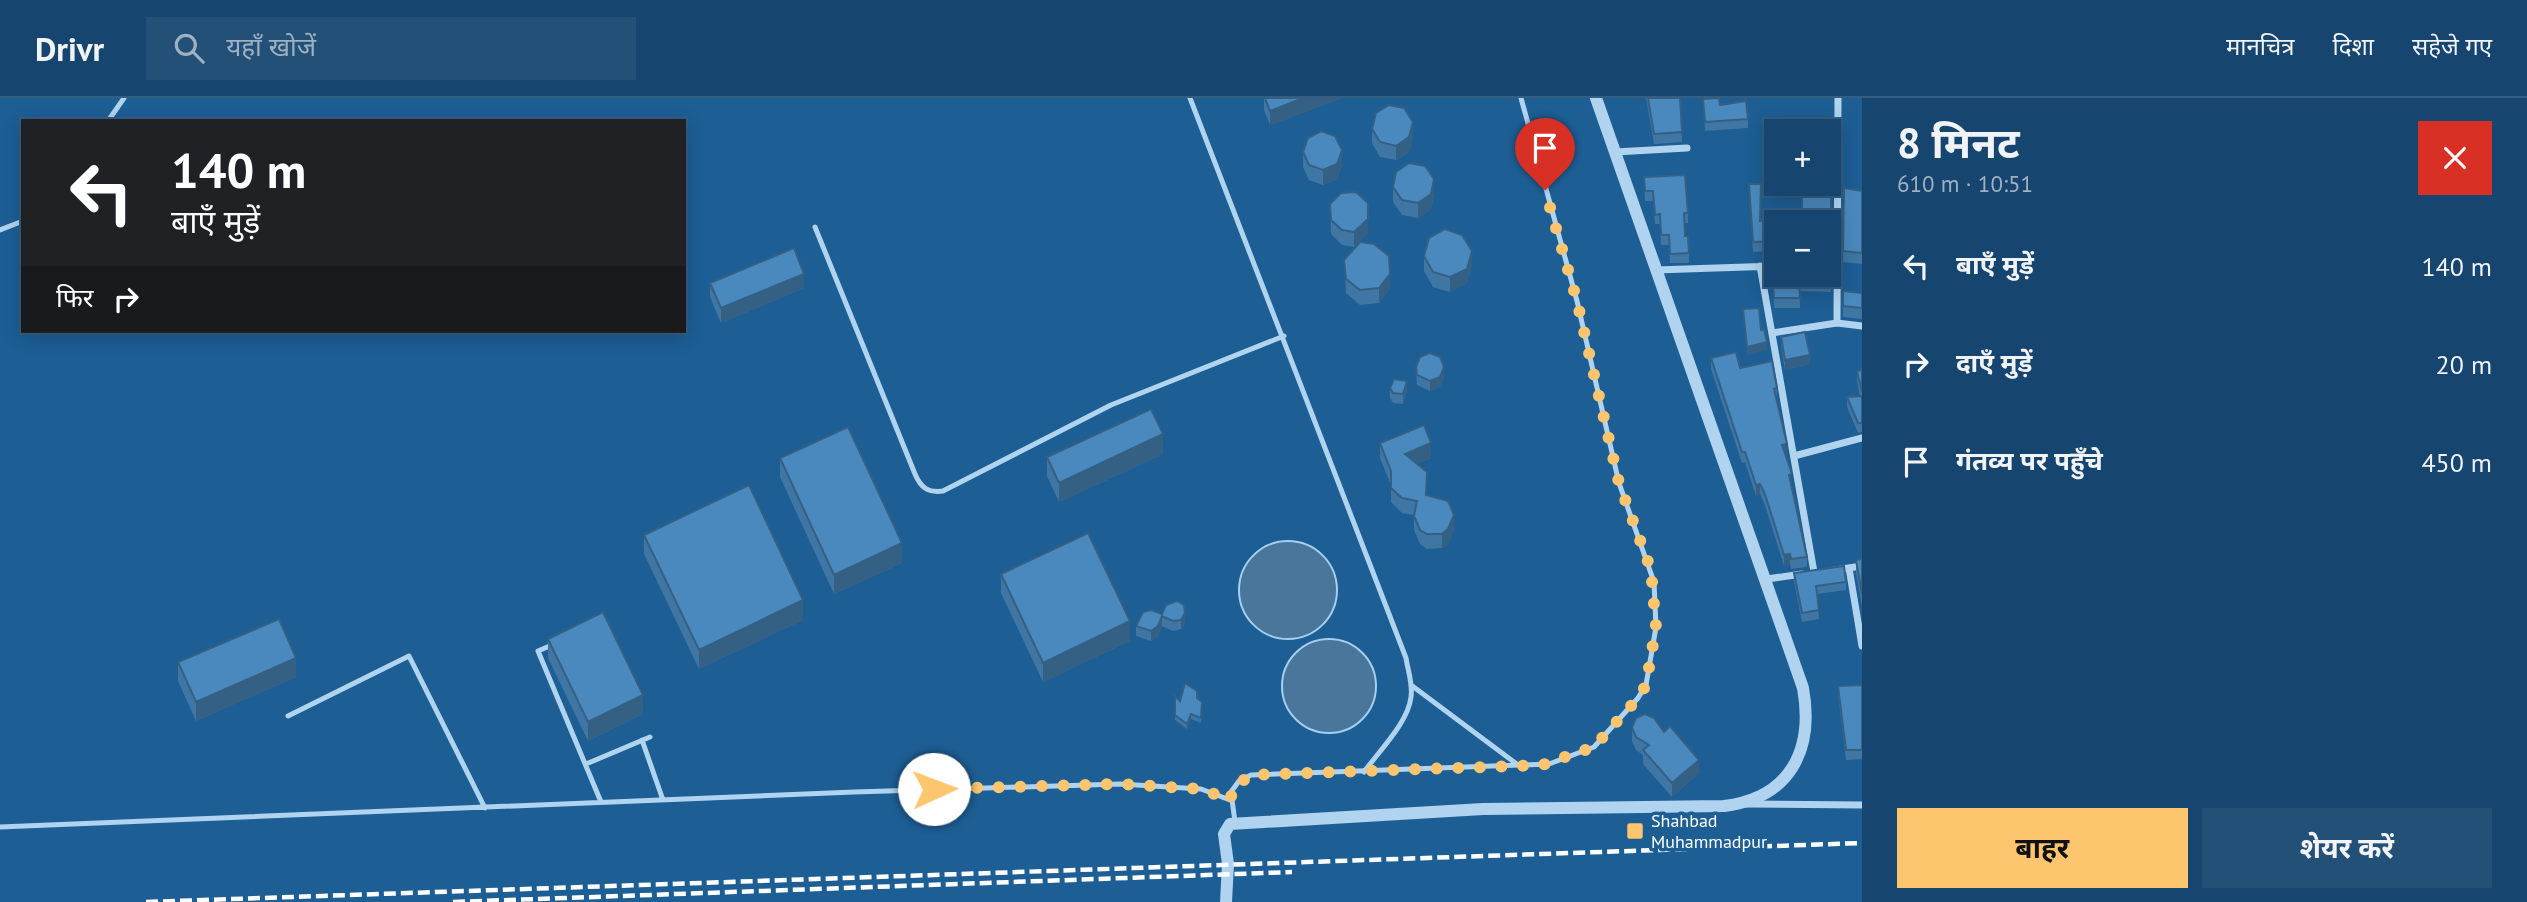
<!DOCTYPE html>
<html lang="hi">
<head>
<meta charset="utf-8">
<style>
  :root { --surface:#16466f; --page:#235077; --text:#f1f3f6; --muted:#9eb1c3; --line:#355e82; --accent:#fec56f }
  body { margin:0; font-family:"PT Sans","Noto Sans Devanagari",sans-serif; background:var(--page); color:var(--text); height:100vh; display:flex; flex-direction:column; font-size:26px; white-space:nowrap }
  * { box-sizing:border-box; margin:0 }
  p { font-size:23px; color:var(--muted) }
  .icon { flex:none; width:38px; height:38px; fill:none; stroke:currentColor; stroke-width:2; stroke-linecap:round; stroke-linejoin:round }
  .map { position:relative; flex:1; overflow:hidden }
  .drawer { display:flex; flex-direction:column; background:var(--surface); width:665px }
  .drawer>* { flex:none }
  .banner { position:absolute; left:21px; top:21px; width:665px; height:214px; border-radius:0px; box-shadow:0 4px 18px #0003,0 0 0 2px var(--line); background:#202124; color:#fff; overflow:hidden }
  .fabs { position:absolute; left:1764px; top:21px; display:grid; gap:14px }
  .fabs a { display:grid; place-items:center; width:77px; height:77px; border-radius:0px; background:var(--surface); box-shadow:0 4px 18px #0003,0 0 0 2px var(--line); font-size:35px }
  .pin { position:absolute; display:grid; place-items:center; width:60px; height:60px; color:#fff; margin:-72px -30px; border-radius:50% 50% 50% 0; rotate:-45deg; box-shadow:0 0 7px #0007 }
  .pin .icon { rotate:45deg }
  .me { position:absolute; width:77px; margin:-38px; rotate:88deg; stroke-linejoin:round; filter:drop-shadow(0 0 5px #0008) }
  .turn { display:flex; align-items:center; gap:24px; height:147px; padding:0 35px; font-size:32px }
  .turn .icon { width:91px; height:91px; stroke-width:2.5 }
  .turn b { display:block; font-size:49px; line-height:60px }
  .then { display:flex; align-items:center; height:66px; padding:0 35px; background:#0003; gap:14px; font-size:26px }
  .round { display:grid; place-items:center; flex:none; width:74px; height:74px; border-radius:0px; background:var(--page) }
  .overview { display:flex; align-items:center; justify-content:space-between; height:119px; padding:0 35px }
  h1 { font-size:42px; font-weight:700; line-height:52px }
  .cta { display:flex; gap:14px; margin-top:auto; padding:14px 35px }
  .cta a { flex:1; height:80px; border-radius:0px; background:var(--accent); color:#111; font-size:28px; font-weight:700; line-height:80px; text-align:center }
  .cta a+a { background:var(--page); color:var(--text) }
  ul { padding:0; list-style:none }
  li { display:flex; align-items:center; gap:21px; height:98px; padding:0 35px }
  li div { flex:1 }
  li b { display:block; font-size:26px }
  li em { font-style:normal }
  header { display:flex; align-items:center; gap:42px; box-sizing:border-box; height:98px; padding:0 35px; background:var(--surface); border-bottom:2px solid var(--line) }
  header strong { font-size:33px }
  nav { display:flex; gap:38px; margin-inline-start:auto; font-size:24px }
  .search { width:490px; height:63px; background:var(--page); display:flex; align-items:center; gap:18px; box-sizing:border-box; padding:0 24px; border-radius:0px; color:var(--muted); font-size:26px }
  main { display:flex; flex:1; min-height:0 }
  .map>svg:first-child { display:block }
  .water { fill:#4a769c; stroke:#a3cff0; stroke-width:2 }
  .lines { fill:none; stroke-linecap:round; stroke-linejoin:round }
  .service { stroke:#b0d3ef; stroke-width:5 }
  .minor { stroke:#b0d3ef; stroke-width:7 }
  .tertiary { stroke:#b0d3ef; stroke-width:12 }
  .rail { stroke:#fff; stroke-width:4.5; stroke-dasharray:12 5; stroke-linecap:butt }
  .wall { fill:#4076a3 }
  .shaded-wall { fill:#346084 }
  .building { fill:#4a89bd; stroke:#346084; stroke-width:2 }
  .route { stroke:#fec56f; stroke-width:12; stroke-dasharray:0 21.6 }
  .poi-dot { fill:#fec56f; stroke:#1d5e94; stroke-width:2.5 }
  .labels { text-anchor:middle; stroke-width:7; stroke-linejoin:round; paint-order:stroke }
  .poi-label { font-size:18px; fill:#fff; stroke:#1d5e94; text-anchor:start }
</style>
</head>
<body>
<header>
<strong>Drivr</strong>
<div class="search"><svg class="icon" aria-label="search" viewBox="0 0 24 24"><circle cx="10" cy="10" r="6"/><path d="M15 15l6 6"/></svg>यहाँ खोजें</div>
<nav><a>मानचित्र</a><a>दिशा</a><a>सहेजे गए</a></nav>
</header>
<main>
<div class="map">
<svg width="1862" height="804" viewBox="0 0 1862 804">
  <rect width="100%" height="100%" fill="#1d5e94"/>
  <!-- water -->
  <path class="water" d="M1239 492a49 49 0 1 1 98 0a49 49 0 1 1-98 0Z
    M1282 588a47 47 0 1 1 94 0a47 47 0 1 1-94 0Z"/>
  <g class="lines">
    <!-- service -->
    <path class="service" d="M1190 0 1406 560C1408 573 1413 586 1411 599 1408 625 1379 653 1364 674
      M108 23 124 0
      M815 129 915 376C921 390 928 395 943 393L1111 307 1284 238
      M0 132 23 123
      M552 547 538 553 601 704
      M1411 587 1518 667
      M288 618 409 558 485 710
      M642 642 663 702
      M586 666 650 639
      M1235 724 1231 694 1239 683 1251 677 1549 666 1594 649 1638 600 1646 587 1656 529 1654 484 1619 385 1577 203 1521 0
      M0 729 854 694 1120 686 1201 691 1230 702"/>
    <!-- minor -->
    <path class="minor" d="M1615 54 1687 50
      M1760 168 1814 474
      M1656 172 1776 168
      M1837 225 1838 0
      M1772 235 1837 225 1862 228
      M1794 358 1862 340
      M1849 470 1862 548
      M1835 472 1862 468
      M1767 481 1802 476
      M1747 706 1862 707"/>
    <!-- tertiary -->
    <path class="tertiary" d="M1226 804 1228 766 1224 736 1230 726 1483 711 1724 708C1791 700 1814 651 1803 590L1596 0"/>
    <!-- rail -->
    <path class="rail" d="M146 804 1862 745
      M453 804 1292 774"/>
  </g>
  <!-- wall -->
  <path class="wall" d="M1264 0H1342L1270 27 1264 12Z
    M1646 0H1680L1682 44 1654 46Z
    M1703 1 1720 7 1748 21V30L1705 33Z
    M1372 31 1413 38 1409 54 1396 62 1380 59 1372 45Z
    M1303 54 1342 67 1337 81 1323 87 1309 82 1303 69Z
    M1644 79 1688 115V125H1685V138L1689 155V165H1670L1669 147H1661L1660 126H1655L1653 103H1645Z
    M1831 80V137H1829V124Z
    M1749 86 1760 123 1773 143V153L1753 154Z
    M1393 89 1434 96 1431 111 1418 120 1402 117 1393 104Z
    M1844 90 1862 93V166L1843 164Z
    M1330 106 1368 135 1354 149 1342 147 1331 136Z
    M1424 158 1472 167 1467 185 1450 194 1433 189 1424 173Z
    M1344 162 1390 191 1379 205 1360 207 1346 195Z
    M1830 166 1831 194 1800 193 1799 177Z
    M710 185 804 190 721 225 710 199Z
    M1773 185H1799L1800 210H1774Z
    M1843 193 1862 195V221L1843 219Z
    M1781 239 1810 266 1785 272 1781 249Z
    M1711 260 1740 270 1777 290V301L1787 357H1786L1807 459V469L1791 471 1790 466 1784 468 1765 407 1760 396 1756 398 1745 364 1742 365 1711 271Z
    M1416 269 1444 279 1440 289 1430 293 1417 287Z
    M1862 272V334L1858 335 1847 309V299L1860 298 1857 283V273Z
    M1390 290 1407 293 1403 306 1393 305 1390 300Z
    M1380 345 1431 360 1417 366 1427 397 1454 432 1448 446 1442 450 1427 451 1420 446 1414 432V417L1402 415 1391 404V387L1380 360Z
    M1163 356 1059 404 1047 378V359Z
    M780 360 902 465 834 496 780 379Z
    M644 437 803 522 699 571 644 456Z
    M1862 461V508L1856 475V462Z
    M1794 475 1846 484V492L1817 496 1819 521 1802 524 1794 484Z
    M1001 476 1130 543 1043 584 1001 495Z
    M1166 507 1185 525 1181 531 1173 533 1162 528 1158 538 1151 543 1136 538V528L1162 516Z
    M548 541 643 616 588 643 548 560Z
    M178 564 296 579 196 623 178 583Z
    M1862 587V661L1846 662 1838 597V588Z
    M1175 598 1180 603 1197 600 1202 604 1201 625 1191 621 1187 631 1175 622Z
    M1632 630 1664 634 1699 675 1672 699 1643 666V657L1636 652 1632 643Z"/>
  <!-- shaded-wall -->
  <path class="shaded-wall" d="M1303 0H1342L1270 27V13Z
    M1413 24V38L1409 54 1396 62V48Z
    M1342 52V67L1337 81 1323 87V72Z
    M1434 81V96L1431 111 1418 120V105Z
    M1368 121V135L1354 149V134Z
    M1472 153V167L1467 185 1450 194V179Z
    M804 176V190L721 225V210Z
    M1390 176V191L1379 205V190Z
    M1767 244V252L1747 257V249Z
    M1810 257V266L1785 272V262Z
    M1444 269V279L1440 289 1430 293V283Z
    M1407 283V293L1403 306V296Z
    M1163 336V356L1059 404V385Z
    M1431 345V360L1405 371V356Z
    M1787 346V357L1782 358V347Z
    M1760 386V396L1756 398V387Z
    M1454 417V432L1448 446 1442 450V436Z
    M902 445V465L834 496V477Z
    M1790 456V466L1784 468V457Z
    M803 502V522L699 571V552Z
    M1185 515V525L1181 531V522Z
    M1162 518V528L1158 538 1151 543V533Z
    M1130 523V543L1043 584V565Z
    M296 560V579L196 623V604Z
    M643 597V616L588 643V624Z
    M1191 616V621L1187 631V626Z
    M1699 662V675L1672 699V685Z"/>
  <!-- building -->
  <path class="building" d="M1265 0H1303L1270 13Z
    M1648 0H1680L1682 34 1654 36Z
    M1719 0 1720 7 1746 3 1748 21 1705 24 1703 1Z
    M1389 7 1404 10 1413 24 1409 39 1396 48 1380 44 1372 31 1376 15Z
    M1321 33 1335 38 1342 52 1337 66 1323 72 1309 67 1303 54 1308 40Z
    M1409 65 1425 68 1434 81 1431 96 1418 105 1402 102 1393 89 1396 74Z
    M1685 77 1688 115H1684L1685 138H1688L1689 155 1670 156 1669 137H1661L1660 116 1655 117 1653 93H1645L1644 79Z
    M1829 80H1831V127H1829V124H1802V86H1829Z
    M1749 86H1761L1760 123 1771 122 1773 143 1753 144Z
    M1844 90 1862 93V155L1843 153Z
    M1356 94 1368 105V121L1354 134 1342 132 1331 122 1330 106 1341 95Z
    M1445 131 1462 137 1472 153 1467 171 1450 179 1433 174 1424 158 1429 140Z
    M1360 144 1374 146 1389 158 1390 176 1379 190 1360 192 1346 181 1344 162Z
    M794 150 804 176 721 210 710 185Z
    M1829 166H1830L1831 185 1800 183 1799 177H1829Z
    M1773 185H1799L1800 200H1774Z
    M1843 193 1862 195V210L1843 208Z
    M1759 210 1761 232 1764 231 1767 244 1747 249 1743 211Z
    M1805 234 1810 257 1785 262 1781 239Z
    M1736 254 1740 270 1772 263 1777 290 1774 291 1787 346 1782 347 1792 376 1789 377 1807 459 1791 461 1790 456 1784 457 1765 396 1760 386 1756 387 1745 354H1742L1711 260Z
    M1430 255 1440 259 1444 269 1440 279 1430 283 1417 277 1416 269 1420 259Z
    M1862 272V294L1857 273Z
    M1394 281 1407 283 1403 296 1393 295 1390 290Z
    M1862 298V325H1858L1847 299Z
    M1151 311 1163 336 1059 385 1047 359Z
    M1424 327 1431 345 1405 356 1427 374 1426 397 1448 403 1454 417 1448 431 1442 436H1427L1420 432 1414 418 1417 403 1402 400 1391 390V373L1380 345Z
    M848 329 902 445 834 477 780 360Z
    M749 387 803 502 699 552 644 437Z
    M1088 435 1130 523 1043 565 1001 476Z
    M1862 461V496L1856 462Z
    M1844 468 1846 484 1816 488 1819 512 1802 515 1794 475Z
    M1177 503 1184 507 1185 515 1181 522 1173 523 1162 518 1158 528 1151 533 1136 528 1143 514 1151 512 1162 516 1166 507Z
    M603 514 643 597 588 624 548 541Z
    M279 521 296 560 196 604 178 564Z
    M1185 585 1197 593V600L1202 604 1201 620 1191 616 1187 626 1175 617V598L1180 603Z
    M1862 587V652H1846L1838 588Z
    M1645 616 1654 620 1664 634 1670 628 1699 662 1672 685 1643 652 1649 647 1636 639 1632 630 1636 620Z"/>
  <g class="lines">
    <!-- route -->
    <path class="route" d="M934 691 1120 686 1201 691 1230 702 1234 689 1251 677 1542 667 1594 649 1638 600 1646 587 1656 529 1651 472 1619 385 1577 203 1545 92"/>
  </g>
  <!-- markers -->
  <rect class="poi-dot" x="1626" y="724" width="18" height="18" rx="3.5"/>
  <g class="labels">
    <!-- poi labels -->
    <g class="poi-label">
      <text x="1651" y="729">Shahbad<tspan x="1651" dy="21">Muhammadpur</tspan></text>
    </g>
  </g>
</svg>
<div class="fabs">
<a>+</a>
<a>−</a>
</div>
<div class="pin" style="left:1545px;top:92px;background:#d93025"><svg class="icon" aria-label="arrive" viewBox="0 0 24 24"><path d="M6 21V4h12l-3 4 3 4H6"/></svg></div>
<svg class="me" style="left:934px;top:691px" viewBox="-20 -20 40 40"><circle r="19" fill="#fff"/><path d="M0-13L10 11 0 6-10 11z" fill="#fec56f"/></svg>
<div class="banner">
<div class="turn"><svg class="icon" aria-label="left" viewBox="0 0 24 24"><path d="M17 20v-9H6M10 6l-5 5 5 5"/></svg><div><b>140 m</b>बाएँ मुड़ें</div></div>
<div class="then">फिर<svg class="icon" aria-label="right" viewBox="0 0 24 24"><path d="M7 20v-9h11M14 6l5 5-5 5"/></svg></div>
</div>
</div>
<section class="drawer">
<div class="overview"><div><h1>8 मिनट</h1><p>610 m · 10:51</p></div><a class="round" style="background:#d93025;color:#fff"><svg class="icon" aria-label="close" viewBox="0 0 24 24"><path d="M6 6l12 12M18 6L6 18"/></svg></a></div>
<ul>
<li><svg class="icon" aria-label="left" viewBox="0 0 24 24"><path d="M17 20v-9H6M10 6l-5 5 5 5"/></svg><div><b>बाएँ मुड़ें</b></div><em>140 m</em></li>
<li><svg class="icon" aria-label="right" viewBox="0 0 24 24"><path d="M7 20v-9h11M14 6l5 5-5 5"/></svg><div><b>दाएँ मुड़ें</b></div><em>20 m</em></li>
<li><svg class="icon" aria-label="arrive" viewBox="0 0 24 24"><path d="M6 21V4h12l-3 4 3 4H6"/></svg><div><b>गंतव्य पर पहुँचे</b></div><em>450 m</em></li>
</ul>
<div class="cta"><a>बाहर</a><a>शेयर करें</a></div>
</section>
</main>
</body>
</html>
